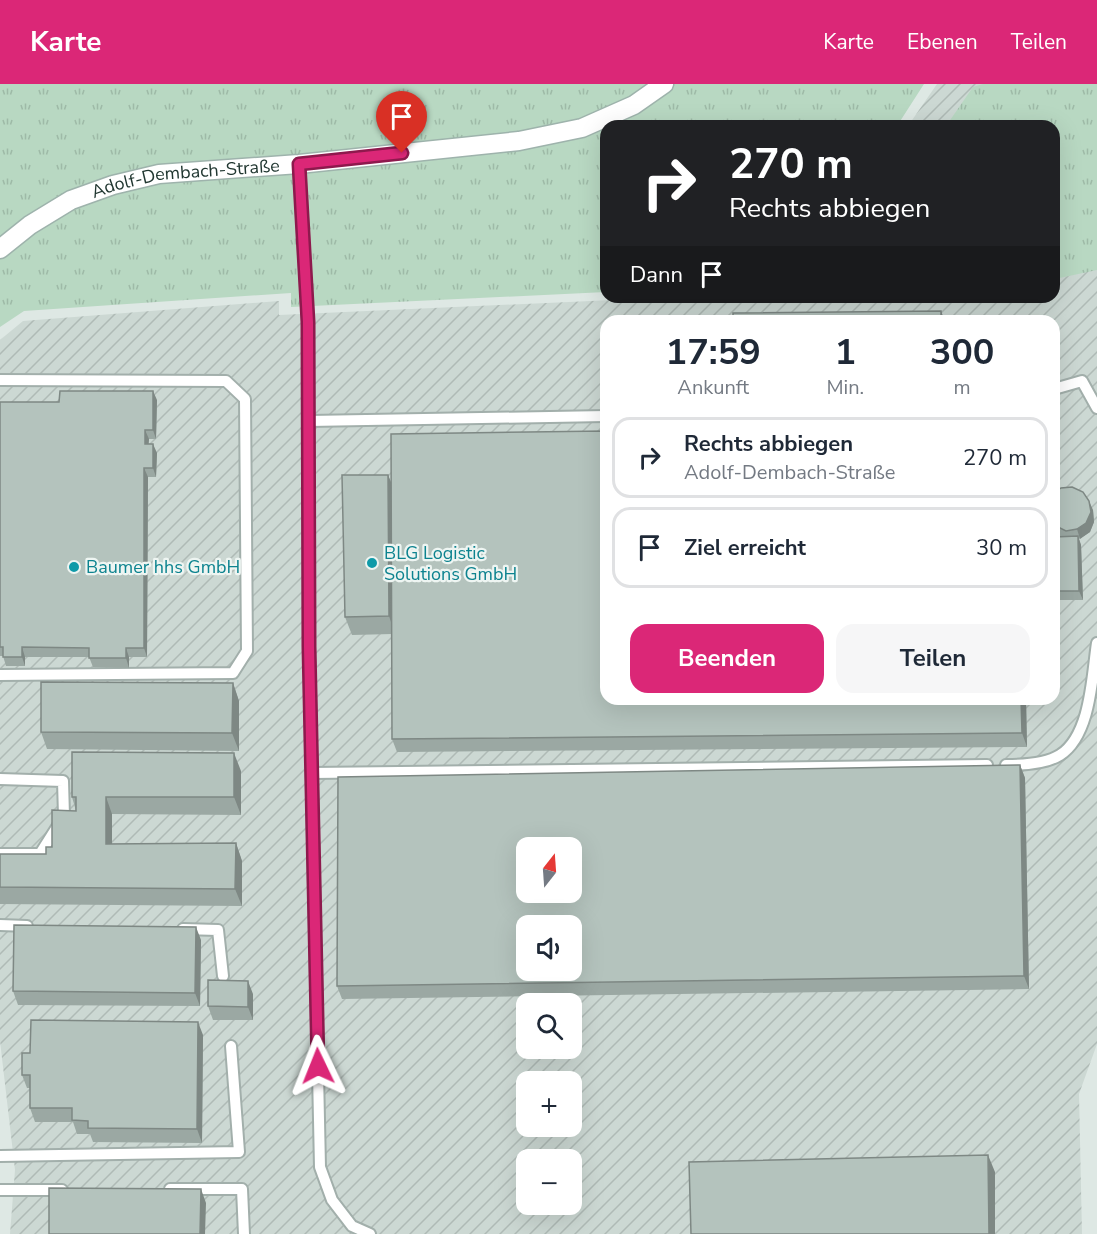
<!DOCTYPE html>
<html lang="de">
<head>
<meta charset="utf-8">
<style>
  :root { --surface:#fff; --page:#f6f6f7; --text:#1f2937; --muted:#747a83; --line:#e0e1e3; --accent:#db2777 }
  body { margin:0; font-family:"Nunito Sans",sans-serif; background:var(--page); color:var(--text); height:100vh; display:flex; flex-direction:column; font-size:22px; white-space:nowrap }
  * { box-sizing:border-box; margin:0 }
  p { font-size:20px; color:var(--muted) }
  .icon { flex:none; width:33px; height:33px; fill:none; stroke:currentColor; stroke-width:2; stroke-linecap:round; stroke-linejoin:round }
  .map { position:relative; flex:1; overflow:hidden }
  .drawer { position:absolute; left:600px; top:231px; width:460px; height:390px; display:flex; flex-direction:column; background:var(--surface); border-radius:18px; box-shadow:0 6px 24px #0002 }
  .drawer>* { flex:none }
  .top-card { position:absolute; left:600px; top:36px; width:460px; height:183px; border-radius:18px; box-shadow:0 6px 24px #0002; background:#202124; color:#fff; overflow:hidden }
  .needle { width:39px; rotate:17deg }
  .controls { position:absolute; left:516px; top:753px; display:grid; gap:12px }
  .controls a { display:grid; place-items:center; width:66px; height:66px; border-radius:12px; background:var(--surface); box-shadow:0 6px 24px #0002; font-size:30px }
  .pin { position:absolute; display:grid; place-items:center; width:51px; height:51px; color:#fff; margin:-62px -26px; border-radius:50% 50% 50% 0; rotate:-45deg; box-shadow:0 0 6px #0007 }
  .pin .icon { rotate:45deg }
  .me { position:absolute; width:66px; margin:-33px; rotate:358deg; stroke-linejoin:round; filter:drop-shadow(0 0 4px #0008) }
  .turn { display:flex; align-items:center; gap:21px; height:126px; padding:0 30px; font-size:27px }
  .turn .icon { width:78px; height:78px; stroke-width:2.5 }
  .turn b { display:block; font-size:42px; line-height:51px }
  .then { display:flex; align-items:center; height:57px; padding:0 30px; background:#0003; gap:12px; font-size:22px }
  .eta { display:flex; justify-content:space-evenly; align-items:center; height:102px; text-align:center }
  .eta b { font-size:36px; font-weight:700; line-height:42px }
  .cta { display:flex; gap:12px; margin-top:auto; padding:12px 30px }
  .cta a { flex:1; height:69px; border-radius:18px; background:var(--accent); color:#fff; font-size:24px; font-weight:700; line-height:69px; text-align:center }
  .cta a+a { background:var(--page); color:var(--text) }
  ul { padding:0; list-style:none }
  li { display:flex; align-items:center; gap:18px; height:81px; margin:0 12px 9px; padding:0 18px; border:3px solid var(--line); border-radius:18px }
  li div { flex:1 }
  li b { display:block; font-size:22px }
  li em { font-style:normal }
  header { display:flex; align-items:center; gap:36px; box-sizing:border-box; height:84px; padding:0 30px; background:var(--accent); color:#fff }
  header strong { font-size:28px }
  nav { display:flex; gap:33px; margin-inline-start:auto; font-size:21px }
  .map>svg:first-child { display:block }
  .industrial { fill:url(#industrial-furrows); fill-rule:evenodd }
  .grass { fill:url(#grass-tufts) }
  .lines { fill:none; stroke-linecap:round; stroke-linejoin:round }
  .lane-casing { stroke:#a2afab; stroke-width:14 }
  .secondary-casing { stroke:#9eb3ac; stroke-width:21 }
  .lane { stroke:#fff; stroke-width:10 }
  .secondary { stroke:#fff; stroke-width:18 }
  .wall { fill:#9ba8a3 }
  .shaded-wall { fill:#7e8884 }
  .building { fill:#b4c3bd; stroke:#7e8884; stroke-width:1.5; fill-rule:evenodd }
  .route-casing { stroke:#8e194d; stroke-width:15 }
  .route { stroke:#db2777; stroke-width:10 }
  .culture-dot { fill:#0f9aa8; stroke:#eef5f2; stroke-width:2 }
  .labels { text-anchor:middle; stroke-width:4.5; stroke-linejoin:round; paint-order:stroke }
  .street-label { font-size:18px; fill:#213731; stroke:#eef5f2 }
  .culture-label { font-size:18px; fill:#0d838f; stroke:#eef5f2; text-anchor:start }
</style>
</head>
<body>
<header>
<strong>Karte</strong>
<nav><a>Karte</a><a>Ebenen</a><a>Teilen</a></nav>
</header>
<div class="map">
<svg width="1097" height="1150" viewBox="0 0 1097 1150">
  <defs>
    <pattern id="industrial-furrows" width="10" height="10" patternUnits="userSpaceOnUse" patternTransform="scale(1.5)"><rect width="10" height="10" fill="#ccd8d3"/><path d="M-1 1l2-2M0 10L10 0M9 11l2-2" fill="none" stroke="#afbab6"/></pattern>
    <pattern id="grass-tufts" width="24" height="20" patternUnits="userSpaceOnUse" patternTransform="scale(1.5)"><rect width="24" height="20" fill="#b8d8c2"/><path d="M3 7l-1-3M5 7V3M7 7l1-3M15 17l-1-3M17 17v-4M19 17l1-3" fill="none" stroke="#9ebaa7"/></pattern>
  </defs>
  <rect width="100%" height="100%" fill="#dee8e4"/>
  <!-- industrial -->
  <path class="industrial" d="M937 0H1097V960L1079 1010 1082 1150H10L15 1086 0 957V256L23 237 279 217V231L679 213H1054V42H908ZM606 237H1054V615H606ZM526 764H572V808H526ZM526 842H572V886H526ZM526 920H572V964H526ZM526 998H572V1042H526ZM526 1076H572V1120H526Z"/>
  <!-- grass -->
  <path class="grass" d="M0 0H924L897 42H606V208L291 223V209L24 227 0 243Z
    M983 0H1097V186L1055 195 1054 42H946L973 3Z"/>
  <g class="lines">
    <!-- lane casing -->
    <g class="lane-casing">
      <path id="lane" d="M299 80 308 238 309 563 320 1083 332 1116 352 1142 370 1150
        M0 296 226 297 245 315 247 567 233 589 0 591
        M1054 305 1082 297 1097 324
        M309 337 606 332
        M1006 681C1022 681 1046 680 1060 671 1091 651 1092 592 1097 559
        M312 689 987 681
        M0 695 63 697 64 732 40 770H0
        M0 841 27 842
        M183 845 218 846 223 892
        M0 1072 239 1068 231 962
        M170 1105H242L244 1150
        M0 1106H62"/>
    </g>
    <!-- secondary casing -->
    <g class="secondary-casing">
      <g id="secondary">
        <path id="s1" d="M0 165 30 141 71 116 113 101 159 90 299 80 519 57 582 44 634 21 664 0"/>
      </g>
    </g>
    <!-- lane -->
    <use href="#lane" class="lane"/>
    <!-- secondary -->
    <use href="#secondary" class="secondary"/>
  </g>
  <!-- wall -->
  <path class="wall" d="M157 316 156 355H149L148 360 157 369 156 393H148L147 573H129V584L93 583 89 573H25V582H6L3 572H0V318H59Z
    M388 391 391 398 1026 615 1027 663 397 668 392 655V550L352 551 345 533Z
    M1054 409 1093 426 1094 438 1090 448 1079 455 1081 461 1083 516H1058L1054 507 1062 453 1058 451 1054 446Z
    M233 599 239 617V667L47 665 41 648Z
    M1020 681 1025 694 1029 905 342 915 337 902Z
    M241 687V731L112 730V760L236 759 242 777V822L0 820V770H46L52 763 76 727 72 713Z
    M201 856 200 922 18 921 13 907Z
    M253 910V936H213L208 922Z
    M203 951 202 1059 93 1058 90 1050H77L73 1038H35L30 1024V1004H27L22 991 30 969Z"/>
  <!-- shaded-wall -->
  <path class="shaded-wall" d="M941 227 945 237H941Z
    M153 307 157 316 156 355 153 346Z
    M145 346 149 355 148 369 145 360Z
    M153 360 157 369 156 393 153 384Z
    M144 384 148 393 147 573 144 564Z
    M388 391 395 408V550L389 532Z
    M1089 417 1093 426 1094 438 1090 448 1080 455 1077 445Z
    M1078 452 1081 461 1083 516 1079 507Z
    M22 563 25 573V582L22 573Z
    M126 564 129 573V584L126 574Z
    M233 599 239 617V667L232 649Z
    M1021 615H1026L1027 663 1022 649Z
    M234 669 241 687V731L234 713Z
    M1020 681 1025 694 1029 905 1024 892Z
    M106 713 112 730V778L106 760Z
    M236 759 242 777V822L235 805Z
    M196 843 201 856 200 922 195 909Z
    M248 897 253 910V936L248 923Z
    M198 938 203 951 202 1059 197 1045Z
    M988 1071 995 1088V1150H989Z
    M201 1105 206 1119 205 1150H200Z"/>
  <!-- building -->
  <path class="building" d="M941 227V237H733V229Z
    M60 307H153V346H145V360H153V384H144V564H126V574H89V564L22 563V573H3V563H0V318H59Z
    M606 347V615H1021L1022 649 392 655 391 350Z
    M342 391H388L389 532 345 533Z
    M1072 403 1083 408 1089 417 1091 428 1086 439 1077 445 1066 447 1054 441V409L1061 404Z
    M1078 452 1079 507H1054V453Z
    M41 598 233 599 232 649 41 648Z
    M72 668 234 669V713H106V760L236 759 235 805 0 803V770H46V763H52V726L76 727V713H72Z
    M1020 681 1024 892 337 902 338 693ZM526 764H572V808H526ZM526 842H572V886H526Z
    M14 841 196 843 195 909 13 907Z
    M208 896 248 897V923L208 922Z
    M31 936 198 938 197 1045 88 1044V1037L72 1036V1024H30V991H22V969H30Z
    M988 1071 989 1150H691L689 1078Z
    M49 1104 201 1105 200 1150H49Z"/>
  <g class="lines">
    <!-- route casing -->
    <g class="route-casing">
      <path id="route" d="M318 982 309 563 308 238 299 80 402 69"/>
    </g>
    <!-- route -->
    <use href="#route" class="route"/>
  </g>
  <!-- markers -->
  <g class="culture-dot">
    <circle cx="372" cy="479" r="6"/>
    <circle cx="74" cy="483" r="6"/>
  </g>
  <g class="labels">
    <!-- street labels -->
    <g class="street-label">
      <text dy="6" stroke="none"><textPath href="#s1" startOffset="204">Adolf-Dembach-Straße</textPath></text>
    </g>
    <!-- culture labels -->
    <g class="culture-label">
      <text x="384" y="475">BLG Logistic<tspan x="384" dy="21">Solutions GmbH</tspan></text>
      <text x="86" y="489">Baumer hhs GmbH</text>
    </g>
  </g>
</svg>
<div class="controls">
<a><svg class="needle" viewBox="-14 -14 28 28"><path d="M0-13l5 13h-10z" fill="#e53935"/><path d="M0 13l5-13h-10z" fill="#747a83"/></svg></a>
<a><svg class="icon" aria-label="sound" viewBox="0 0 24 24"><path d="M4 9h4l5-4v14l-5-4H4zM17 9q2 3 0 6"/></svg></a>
<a><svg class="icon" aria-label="search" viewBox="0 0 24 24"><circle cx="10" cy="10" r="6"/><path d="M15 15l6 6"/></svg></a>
<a>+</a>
<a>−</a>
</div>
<div class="pin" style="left:402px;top:69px;background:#d93025"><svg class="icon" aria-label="arrive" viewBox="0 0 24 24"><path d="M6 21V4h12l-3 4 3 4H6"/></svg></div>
<svg class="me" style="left:318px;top:982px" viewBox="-20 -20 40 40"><path d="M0-17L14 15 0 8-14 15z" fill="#db2777" stroke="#fff" stroke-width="4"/></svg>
<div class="top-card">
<div class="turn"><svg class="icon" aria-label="right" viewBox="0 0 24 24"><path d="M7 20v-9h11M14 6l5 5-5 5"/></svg><div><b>270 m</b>Rechts abbiegen</div></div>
<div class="then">Dann<svg class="icon" aria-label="arrive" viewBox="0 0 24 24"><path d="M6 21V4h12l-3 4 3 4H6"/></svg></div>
</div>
<section class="drawer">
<div class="eta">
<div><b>17:59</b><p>Ankunft</p></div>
<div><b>1</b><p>Min.</p></div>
<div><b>300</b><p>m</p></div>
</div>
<ul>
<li><svg class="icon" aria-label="right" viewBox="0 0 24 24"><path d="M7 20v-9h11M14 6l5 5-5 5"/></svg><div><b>Rechts abbiegen</b><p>Adolf-Dembach-Straße</p></div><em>270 m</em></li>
<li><svg class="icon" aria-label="arrive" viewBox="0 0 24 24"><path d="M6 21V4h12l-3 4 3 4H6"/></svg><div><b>Ziel erreicht</b></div><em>30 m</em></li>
</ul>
<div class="cta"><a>Beenden</a><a>Teilen</a></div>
</section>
</div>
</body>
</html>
